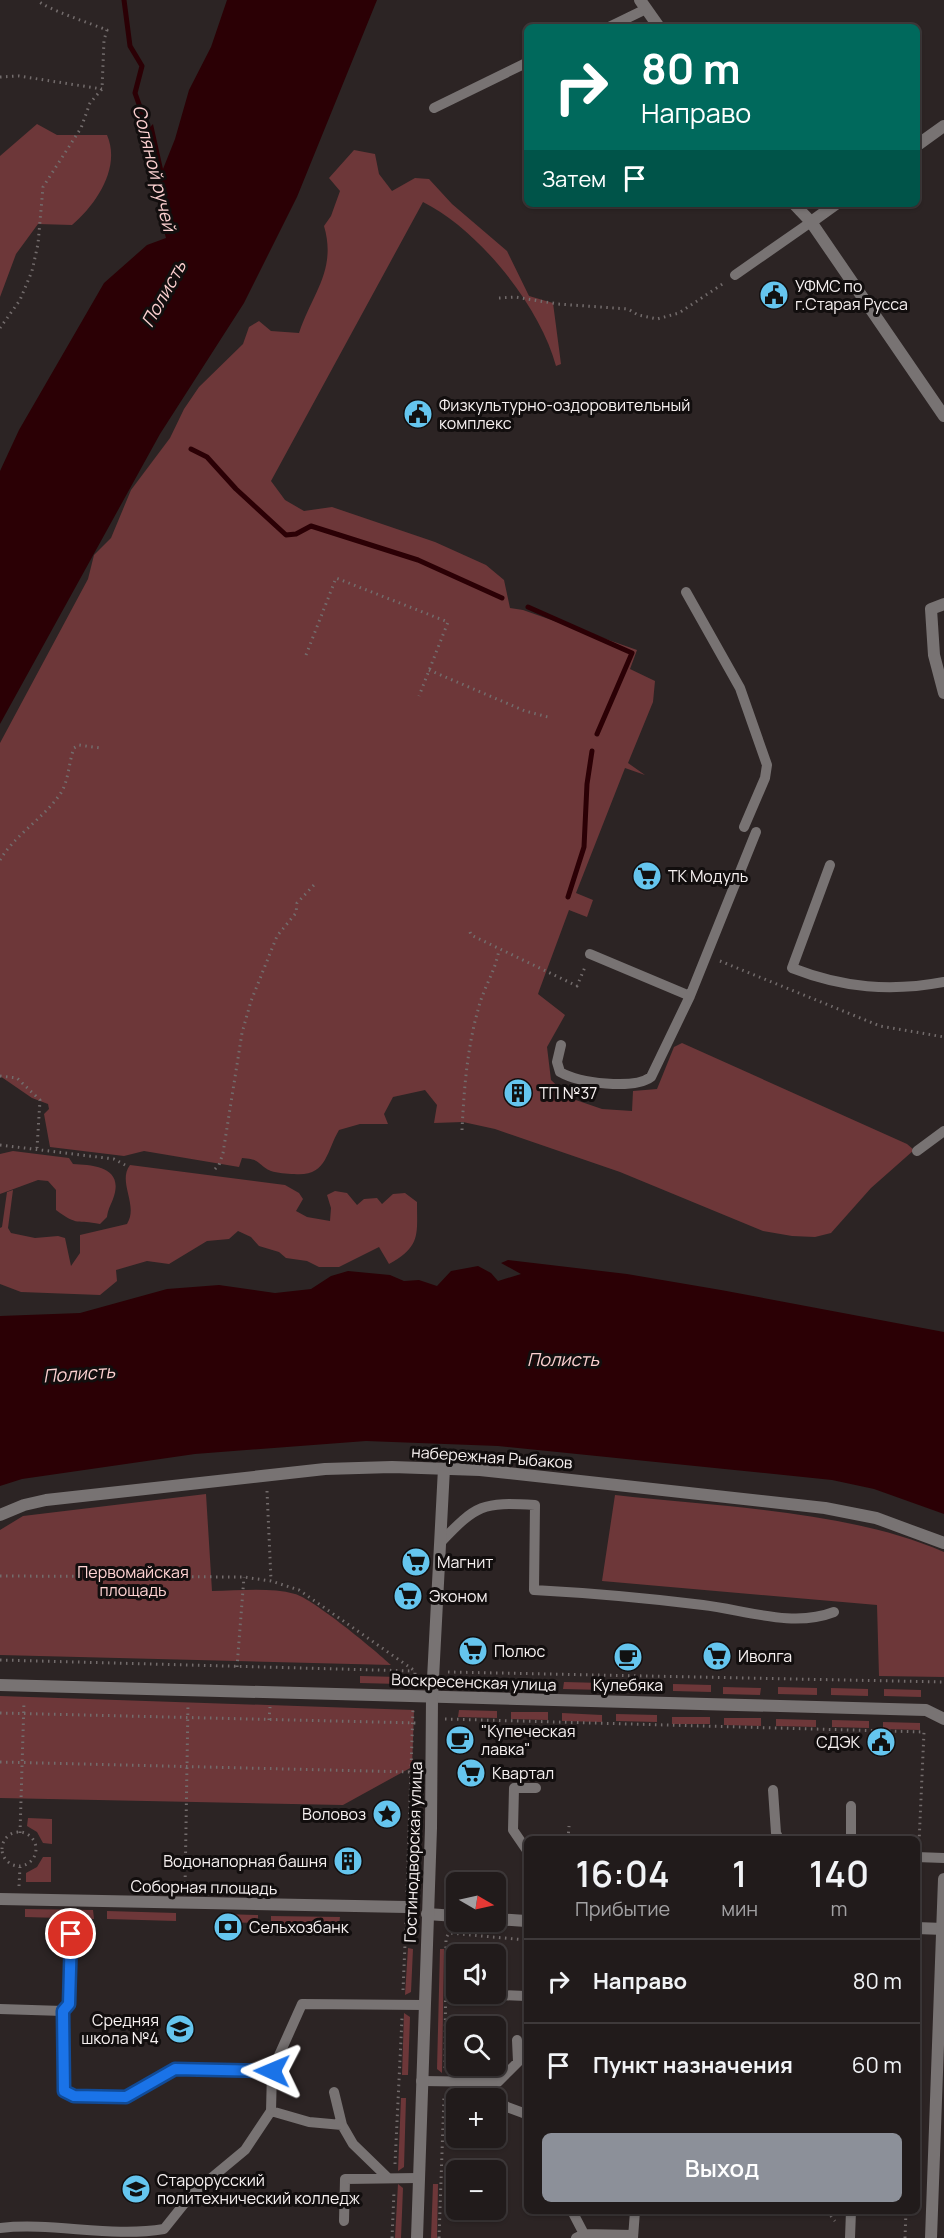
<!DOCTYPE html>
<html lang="ru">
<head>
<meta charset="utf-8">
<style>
  :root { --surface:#211b1b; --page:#292424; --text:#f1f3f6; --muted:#a2a1a3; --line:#3e393a; --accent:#8c9099 }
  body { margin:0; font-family:Manrope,sans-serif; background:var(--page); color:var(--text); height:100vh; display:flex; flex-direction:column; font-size:22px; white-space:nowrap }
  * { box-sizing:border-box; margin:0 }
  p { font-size:20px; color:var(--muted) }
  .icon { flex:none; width:33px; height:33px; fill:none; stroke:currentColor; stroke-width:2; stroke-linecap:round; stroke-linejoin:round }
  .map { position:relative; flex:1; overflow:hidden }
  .panel { position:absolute; left:524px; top:1836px; width:396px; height:378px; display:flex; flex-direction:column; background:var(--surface); border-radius:9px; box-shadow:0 2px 4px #0004,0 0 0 2px var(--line) }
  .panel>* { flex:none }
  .hud { position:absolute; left:524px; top:24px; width:396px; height:183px; border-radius:9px; box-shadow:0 2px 4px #0004,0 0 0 2px var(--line); background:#00695c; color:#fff; overflow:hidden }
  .needle { width:39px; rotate:99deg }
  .controls { position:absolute; left:446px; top:1872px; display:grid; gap:12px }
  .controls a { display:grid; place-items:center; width:60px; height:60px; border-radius:9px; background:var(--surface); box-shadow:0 2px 4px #0004,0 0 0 2px var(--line); font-size:30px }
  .pin { position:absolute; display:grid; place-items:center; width:51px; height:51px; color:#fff; margin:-26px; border:3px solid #fff; border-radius:50%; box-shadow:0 2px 6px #0007 }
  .me { position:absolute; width:66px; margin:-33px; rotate:271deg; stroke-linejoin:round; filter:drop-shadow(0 0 4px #0008) }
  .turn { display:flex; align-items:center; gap:21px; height:126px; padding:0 18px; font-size:27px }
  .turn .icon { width:78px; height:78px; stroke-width:2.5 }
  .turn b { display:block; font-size:42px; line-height:51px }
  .then { display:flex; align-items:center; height:57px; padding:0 18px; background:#0003; gap:12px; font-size:22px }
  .eta { display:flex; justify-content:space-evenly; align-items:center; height:102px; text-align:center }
  .eta b { font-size:36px; font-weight:600; line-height:42px }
  .primary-button { display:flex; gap:12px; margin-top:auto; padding:12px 18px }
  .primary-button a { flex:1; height:69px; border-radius:9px; background:var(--accent); color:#fff; font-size:24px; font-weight:600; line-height:69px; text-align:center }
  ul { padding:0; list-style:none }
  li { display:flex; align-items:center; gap:18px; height:84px; padding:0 18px; border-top:2px solid var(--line) }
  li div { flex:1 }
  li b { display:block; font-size:22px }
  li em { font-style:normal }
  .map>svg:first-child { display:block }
  .green { fill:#6d3739 }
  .water { fill:#2b0005 }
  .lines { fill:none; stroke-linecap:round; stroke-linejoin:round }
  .stream { stroke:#2b0005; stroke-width:5 }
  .path { stroke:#736c6c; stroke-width:3; stroke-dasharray:1.5 4.5; stroke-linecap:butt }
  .service { stroke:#787373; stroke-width:10 }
  .pedestrian { stroke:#787373; stroke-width:12 }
  .minor { stroke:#787373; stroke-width:12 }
  .tertiary { stroke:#787373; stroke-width:12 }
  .route-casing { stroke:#114b97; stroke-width:15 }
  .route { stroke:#1a73e8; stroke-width:10 }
  .labels { text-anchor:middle; stroke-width:6; stroke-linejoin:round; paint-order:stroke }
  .poi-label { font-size:16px; fill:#f7f1f1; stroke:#120e0e; text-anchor:start }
  .street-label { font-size:16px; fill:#f7f1f1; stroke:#120e0e }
  .park-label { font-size:16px; fill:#ffd3d3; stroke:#120e0e }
  .water-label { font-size:18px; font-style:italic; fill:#fcd0d0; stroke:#120e0e }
</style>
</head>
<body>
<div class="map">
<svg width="944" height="2238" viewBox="0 0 944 2238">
  <rect width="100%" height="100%" fill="#2c2424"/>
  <!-- green -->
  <path class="green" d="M37 124 57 135H107C121 167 97 204 72 225L38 224 16 254 0 297V156Z
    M354 150 375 154 379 174 392 191 415 178 429 179 452 204 507 251 529 296 553 303 561 364 556 366C540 306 479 230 423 202L271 481 285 500 304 511 332 507 435 542 486 565 504 580 510 608 523 610 637 650 630 669 655 681 653 702 628 763 645 775 625 768 576 893 593 900 587 917 569 910 539 991 538 994 565 1015 547 1047 551 1080 570 1098 602 1109 632 1111 633 1091 657 1089 674 1047 682 1043 907 1144 914 1150 871 1188 831 1233 815 1237 792 1236 763 1231 620 1172 495 1129 463 1122 434 1123 437 1105 425 1090 393 1097 384 1114 388 1124H360L339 1130C326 1152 327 1177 294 1174 287 1174 277 1173 271 1171 257 1165 262 1159 242 1158L239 1167 144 1151 124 1156 50 1147 44 1114 49 1109 48 1104 32 1098 0 1076V743L88 579 94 555 111 538 131 490 170 438 184 409 199 387 243 344 249 327 259 321 271 331 299 333C312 294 337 270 324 226L331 216 340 191 329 178Z
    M13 1151 69 1158 73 1164C94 1165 125 1167 113 1199 110 1207 108 1209 107 1217L100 1224C76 1219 79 1227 56 1210V1190L48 1181 38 1180 0 1194V1154Z
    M130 1165 285 1185 299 1193 303 1199 296 1211 307 1217 330 1221 331 1208 327 1195 335 1191 347 1193 357 1205 364 1199 377 1198 382 1204 393 1194 405 1193 417 1202C417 1235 421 1246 389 1264L379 1247 339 1267H319L307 1261 286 1258 279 1252 259 1246 251 1237 238 1231 229 1239 207 1241 169 1264 147 1261 116 1270 117 1281 100 1295 21 1292 0 1284V1228L2 1227 7 1192 13 1190 8 1228 11 1233 35 1238 58 1236 65 1238 71 1266 80 1253V1235L127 1224C139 1205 117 1182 130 1165Z
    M206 1494 212 1591C238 1591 269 1587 295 1594 313 1599 375 1650 391 1665L0 1655V1530L23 1516Z
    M615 1495C720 1507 847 1510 944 1552V1677L879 1676 877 1605 602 1581Z
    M360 1676 399 1677V1684L360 1683Z
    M459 1679 497 1680V1687L458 1686Z
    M513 1681 550 1682V1689L512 1688Z
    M564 1682 603 1683V1690L563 1689Z
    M616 1683 658 1684V1691L616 1690Z
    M673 1684 711 1685V1692L673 1691Z
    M723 1687 761 1688 760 1695 723 1694Z
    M778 1687 817 1688V1695L778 1694Z
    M831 1688 868 1689V1696L831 1695Z
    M884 1689 921 1690V1697L884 1696Z
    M0 1696 414 1710 412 1767 343 1805 0 1798Z
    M459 1710 497 1711V1718L458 1717Z
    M511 1712H548V1720L511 1719Z
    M562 1713 602 1715V1722L562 1721Z
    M616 1714 657 1715V1722L616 1721Z
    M672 1717H710V1724H672Z
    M724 1718H761V1726L724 1725Z
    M776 1719 816 1720V1727L776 1726Z
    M832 1720 869 1721V1728L832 1727Z
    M883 1722 920 1723V1730L883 1729Z
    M28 1818 52 1819V1844L43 1843 37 1832 27 1826Z
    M43 1857H51V1882H26V1873L37 1867Z
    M25 1909 93 1910 94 1919 25 1917Z
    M107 1911 176 1913V1921L107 1919Z
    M223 1914 258 1915V1923L222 1922Z
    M271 1916 340 1917 339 1925 271 1924Z
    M408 1948 413 1949 411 1992 405 1995Z
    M440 1949H444L442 2073 437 2069Z
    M404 2013 410 2017 408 2075H402Z
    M401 2098H406L404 2167 398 2171Z
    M398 2184 403 2188 401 2238H395Z
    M433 2184H438L437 2238H431Z"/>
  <!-- water -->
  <path class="water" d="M227 0H377L297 197 244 303 160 434 0 724V471L19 430 104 283 147 245 166 238 159 214 157 179 147 151 148 129 153 124 163 169 175 139 189 90 211 47Z
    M508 1260 627 1274 721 1290 944 1332V1514L874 1489 832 1480 498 1446 366 1441 195 1454 22 1479 0 1486V1316L80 1313 167 1289 219 1285 275 1293 311 1289 331 1276 348 1271 390 1275 404 1281 419 1280 437 1286 451 1271 478 1266 491 1273 498 1281 521 1274 501 1263Z"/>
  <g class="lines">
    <!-- stream -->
    <path class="stream" d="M124 0 130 46 142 66 135 93 150 135
      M191 449 207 457 236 489 286 535 296 534 311 526 418 560 502 598
      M528 607 632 653 597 734
      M568 897 584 847 587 784 592 751"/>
    <!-- path -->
    <path class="path" d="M0 77 19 76 102 89
      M499 298 515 297 558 304 628 309 638 315 657 319 679 313 724 283
      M0 328 20 300 32 271 38 244 43 187 81 128 90 103 102 89 104 40 107 30C92 24 46 9 37 0
      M306 655 336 578 448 622 419 696
      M429 670 525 711 548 717
      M0 860C15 835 41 820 58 797 69 784 68 764 74 748L79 745 100 748
      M470 932 471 935 577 986 585 967
      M720 961 880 1026 944 1037
      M0 1076 17 1078 40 1100 37 1148
      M462 1130C464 1090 467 1049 478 1010 483 988 496 971 499 949
      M0 1145 114 1159 125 1165
      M215 1169 219 1165 223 1153 242 1033 251 1001 277 936 296 913 297 903 314 885
      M267 1491 271 1580
      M0 1576 244 1577 271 1581 299 1590 415 1671V1682
      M0 1660 414 1671
      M237 1667 244 1577
      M448 1672 944 1682
      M0 1713 418 1723
      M445 1719 924 1732 919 1843
      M269 1720 270 1707
      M0 1762 410 1772
      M2 1849a17 17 0 1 1 34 0a17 17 0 1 1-34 0Z
      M20 1833 24 1701
      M568 1839 569 1826
      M19 1886 20 1867
      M185 1889 188 1703
      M407 1892 413 1709
      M917 1906 918 1871
      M403 1990 406 1922
      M445 2068 446 1938 449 1933 526 1940
      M395 2164 402 2018
      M827 2211 835 2221
      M392 2238 394 2192
      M439 2238 444 2096
      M905 2238 906 2211"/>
    <!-- service -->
    <path class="service" d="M609 27 646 9
      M434 108 526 63
      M735 275 811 222
      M686 592 740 688 767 765 765 778 744 827
      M830 865 792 968C843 988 891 992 944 982
      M590 954 690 996 756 832
      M561 1045 557 1062 560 1072C579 1083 633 1090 651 1077L690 996
      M917 1151 944 1131
      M440 1543C477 1504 482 1502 535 1505L534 1590C590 1593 647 1598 703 1605 745 1610 793 1628 834 1612
      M773 1790 776 1833 779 1839
      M851 1839V1806
      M526 1849 513 1830 514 1788H536
      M916 1857 944 1858
      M71 1934 69 2004 63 2011 64 2091 74 2096 126 2097 175 2069 272 2071
      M500 1995 526 1996
      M0 2009 63 2011
      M421 2081 498 2082 518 2062 517 2040
      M469 2082 494 2098
      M334 2092 342 2125 353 2144 387 2177
      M495 2099 507 2107 526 2114
      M271 2111 309 2122 342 2125
      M572 2211 584 2234
      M344 2221 345 2179 418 2178
      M0 2228C54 2222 110 2238 164 2229L192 2194 245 2150 271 2111 272 2071 302 2004 424 2005
      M576 2238 584 2234 633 2235
      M633 2238 635 2211
      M850 2238 851 2211"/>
    <!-- pedestrian -->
    <path class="pedestrian" d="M0 1515 24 1505 46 1500 325 1469 392 1467 480 1470 825 1508 876 1518 944 1543
      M0 1685 926 1710 944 1719
      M0 1899 406 1907"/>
    <!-- minor -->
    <path class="minor" d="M640 0 659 27
      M916 146 944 126
      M794 204 811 222 944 416
      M811 222 836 204
      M944 604 931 609 934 655 944 693
      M432 1698 444 1468
      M427 1914 456 1916
      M495 1919 526 1921
      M916 1928 944 1929"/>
    <!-- tertiary -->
    <path class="tertiary" d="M417 2238 431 1828 432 1698
      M931 2238 944 1879"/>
  </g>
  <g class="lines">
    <!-- route casing -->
    <g class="route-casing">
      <path id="route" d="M71 1934 69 2004 63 2011 64 2091 74 2096 126 2097 175 2069 272 2071"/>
    </g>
    <!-- route -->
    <use href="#route" class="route"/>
  </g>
  <!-- icons -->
  <defs>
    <g id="civic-disc" transform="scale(1.5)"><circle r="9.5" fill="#65c5ee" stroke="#120e0e"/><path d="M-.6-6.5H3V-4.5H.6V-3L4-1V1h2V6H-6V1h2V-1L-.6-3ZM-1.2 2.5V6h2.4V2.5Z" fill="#111"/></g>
    <g id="supermarket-disc" transform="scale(1.5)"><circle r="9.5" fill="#65c5ee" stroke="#120e0e"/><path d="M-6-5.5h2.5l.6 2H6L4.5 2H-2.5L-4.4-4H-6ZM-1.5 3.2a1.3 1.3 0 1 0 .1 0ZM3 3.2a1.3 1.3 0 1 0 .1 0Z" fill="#111"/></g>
    <g id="building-disc" transform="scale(1.5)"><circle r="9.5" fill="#65c5ee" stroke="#120e0e"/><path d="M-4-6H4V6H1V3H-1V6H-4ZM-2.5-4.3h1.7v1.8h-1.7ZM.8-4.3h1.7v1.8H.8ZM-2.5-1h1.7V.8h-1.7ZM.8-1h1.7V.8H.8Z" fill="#111"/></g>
    <g id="cafe-disc" transform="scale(1.5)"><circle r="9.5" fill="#65c5ee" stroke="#120e0e"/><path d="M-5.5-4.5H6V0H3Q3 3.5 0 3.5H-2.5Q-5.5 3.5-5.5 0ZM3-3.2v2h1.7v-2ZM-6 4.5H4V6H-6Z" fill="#111"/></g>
    <g id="sight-disc" transform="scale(1.5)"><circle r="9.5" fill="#65c5ee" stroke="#120e0e"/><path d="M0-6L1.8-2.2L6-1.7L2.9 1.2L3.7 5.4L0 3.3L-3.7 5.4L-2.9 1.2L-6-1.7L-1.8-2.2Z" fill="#111"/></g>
    <g id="bank-disc" transform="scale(1.5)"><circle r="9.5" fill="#65c5ee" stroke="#120e0e"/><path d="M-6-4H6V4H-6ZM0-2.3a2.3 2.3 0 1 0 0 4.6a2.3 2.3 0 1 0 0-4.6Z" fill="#111"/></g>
    <g id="school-disc" transform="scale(1.5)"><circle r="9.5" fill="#65c5ee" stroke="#120e0e"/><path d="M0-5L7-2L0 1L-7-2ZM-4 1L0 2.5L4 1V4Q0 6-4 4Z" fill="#111"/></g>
    <g id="university-disc" transform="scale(1.5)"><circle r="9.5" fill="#65c5ee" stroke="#120e0e"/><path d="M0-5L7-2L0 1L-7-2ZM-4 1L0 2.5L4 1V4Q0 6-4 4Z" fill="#111"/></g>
  </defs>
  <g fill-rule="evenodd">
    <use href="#civic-disc" x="774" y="295"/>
    <use href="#civic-disc" x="418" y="414"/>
    <use href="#supermarket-disc" x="647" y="876"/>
    <use href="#building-disc" x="518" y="1093"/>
    <use href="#supermarket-disc" x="416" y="1562"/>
    <use href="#supermarket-disc" x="408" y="1596"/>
    <use href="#supermarket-disc" x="473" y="1651"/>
    <use href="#supermarket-disc" x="717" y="1656"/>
    <use href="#cafe-disc" x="628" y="1657"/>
    <use href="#cafe-disc" x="460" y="1740"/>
    <use href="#civic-disc" x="881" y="1742"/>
    <use href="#supermarket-disc" x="471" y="1773"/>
    <use href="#sight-disc" x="387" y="1814"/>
    <use href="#building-disc" x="348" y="1861"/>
    <use href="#bank-disc" x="228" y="1927"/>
    <use href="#school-disc" x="180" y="2029"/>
    <use href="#university-disc" x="136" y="2189"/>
  </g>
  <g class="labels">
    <!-- poi labels -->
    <g class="poi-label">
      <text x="795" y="292">УФМС по<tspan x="795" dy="18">г.Старая Русса</tspan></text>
      <text x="439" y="411">Физкультурно-оздоровительный<tspan x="439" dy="18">комплекс</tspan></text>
      <text x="668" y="882">ТК Модуль</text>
      <text x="539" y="1099">ТП №37</text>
      <text x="437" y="1568">Магнит</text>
      <text x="429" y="1602">Эконом</text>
      <text x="494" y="1657">Полюс</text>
      <text x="738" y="1662">Иволга</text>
      <text x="628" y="1691" text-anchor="middle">Кулебяка</text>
      <text x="481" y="1737">"Купеческая<tspan x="481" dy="18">лавка"</tspan></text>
      <text x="860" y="1748" text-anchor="end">СДЭК</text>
      <text x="492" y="1779">Квартал</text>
      <text x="366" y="1820" text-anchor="end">Воловоз</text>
      <text x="327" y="1867" text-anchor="end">Водонапорная башня</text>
      <text x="249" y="1933">Сельхозбанк</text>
      <text x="159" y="2026" text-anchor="end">Средняя<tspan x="159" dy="18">школа №4</tspan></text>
      <text x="157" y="2186">Старорусский<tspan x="157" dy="18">политехнический колледж</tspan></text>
    </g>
    <!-- street labels -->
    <g class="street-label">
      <text transform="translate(492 1457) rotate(4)" y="6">набережная Рыбаков</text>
      <text transform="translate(474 1682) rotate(2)" y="6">Воскресенская улица</text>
      <text transform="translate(413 1852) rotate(-88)" y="6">Гостинодворская улица</text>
      <text transform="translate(204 1887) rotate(1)" y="6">Соборная площадь</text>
    </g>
    <!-- park labels -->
    <g class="park-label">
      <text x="133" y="1578">Первомайская<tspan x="133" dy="18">площадь</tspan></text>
    </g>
    <!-- water labels -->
    <g class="water-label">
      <text transform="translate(154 168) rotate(76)" y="6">Соляной ручей</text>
      <text transform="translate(164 294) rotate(-61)" y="6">Полисть</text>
      <text x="563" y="1366">Полисть</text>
      <text transform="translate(79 1374) rotate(-4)" y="6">Полисть</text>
    </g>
  </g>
</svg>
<div class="controls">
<a><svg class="needle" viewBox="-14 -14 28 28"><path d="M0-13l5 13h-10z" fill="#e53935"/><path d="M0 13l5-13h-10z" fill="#a2a1a3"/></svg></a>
<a><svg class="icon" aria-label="sound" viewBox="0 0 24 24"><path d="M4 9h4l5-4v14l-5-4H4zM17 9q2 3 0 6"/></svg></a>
<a><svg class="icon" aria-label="search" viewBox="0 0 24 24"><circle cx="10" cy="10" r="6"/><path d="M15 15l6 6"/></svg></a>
<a>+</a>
<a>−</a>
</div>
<div class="pin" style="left:71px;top:1934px;background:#d93025"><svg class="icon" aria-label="arrive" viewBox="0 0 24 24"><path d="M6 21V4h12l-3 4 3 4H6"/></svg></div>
<svg class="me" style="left:272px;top:2071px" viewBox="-20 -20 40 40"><path d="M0-17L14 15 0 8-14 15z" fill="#1a73e8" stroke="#fff" stroke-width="4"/></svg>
<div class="hud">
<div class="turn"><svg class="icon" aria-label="right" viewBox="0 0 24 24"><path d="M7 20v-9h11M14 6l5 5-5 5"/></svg><div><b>80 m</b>Направо</div></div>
<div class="then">Затем<svg class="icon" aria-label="arrive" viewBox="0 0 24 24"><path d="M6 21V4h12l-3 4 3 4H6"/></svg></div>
</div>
<section class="panel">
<div class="eta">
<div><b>16:04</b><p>Прибытие</p></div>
<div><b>1</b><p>мин</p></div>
<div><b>140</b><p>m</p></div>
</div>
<ul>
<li><svg class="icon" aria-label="right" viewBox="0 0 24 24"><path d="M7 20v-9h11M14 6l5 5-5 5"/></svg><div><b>Направо</b></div><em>80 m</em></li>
<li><svg class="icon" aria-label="arrive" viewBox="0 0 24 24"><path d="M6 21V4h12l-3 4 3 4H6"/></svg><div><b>Пункт назначения</b></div><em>60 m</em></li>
</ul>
<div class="primary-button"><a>Выход</a></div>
</section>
</div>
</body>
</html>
